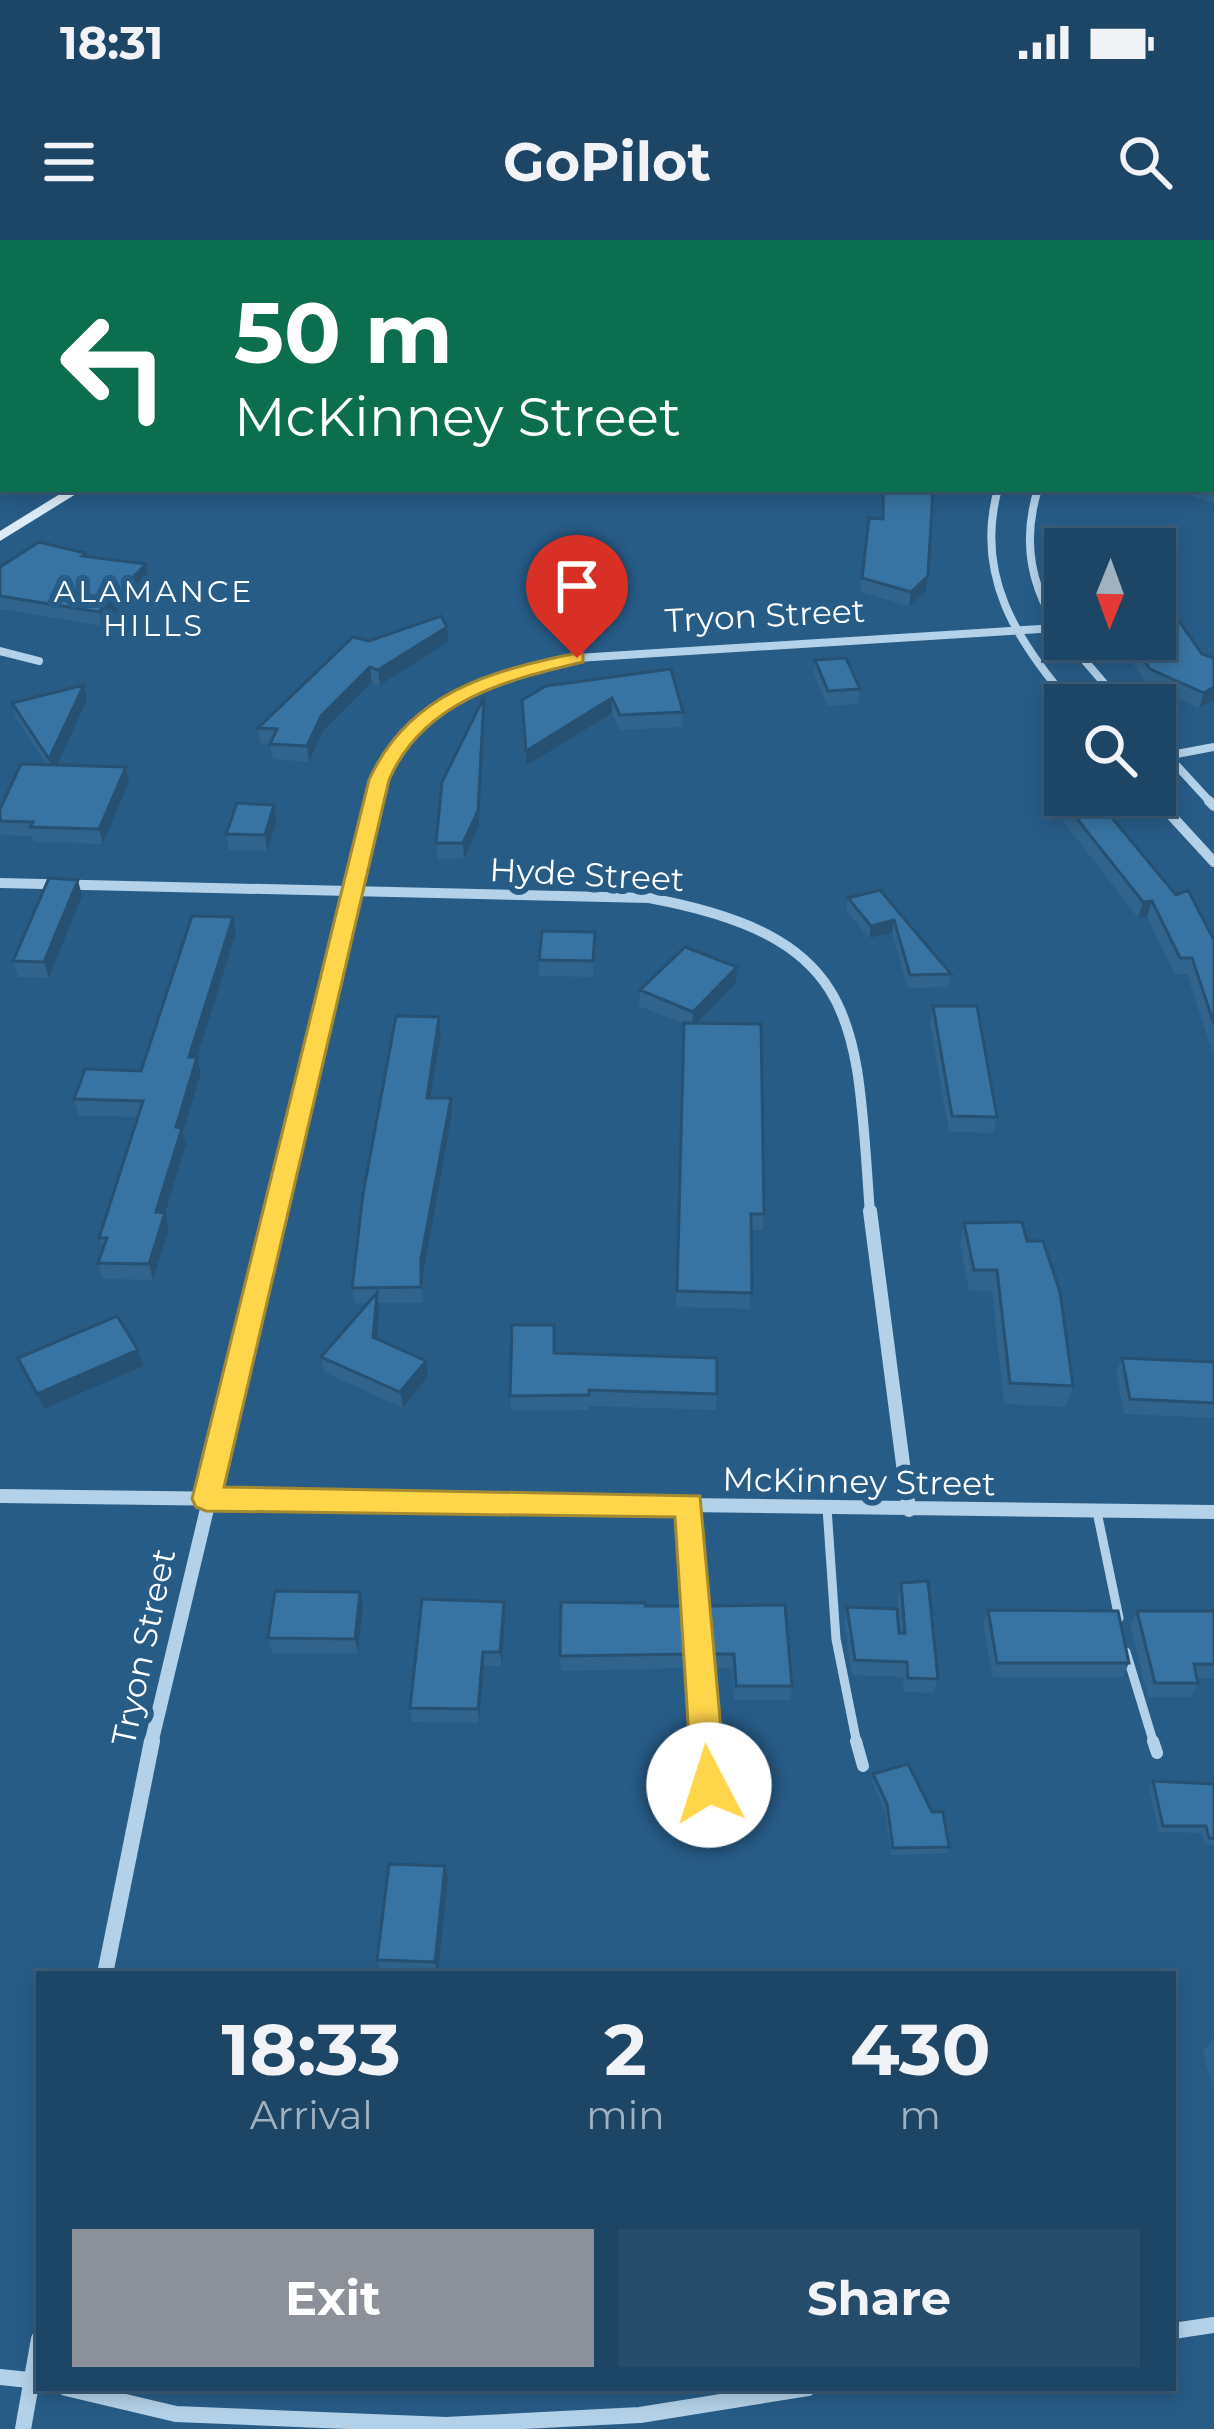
<!DOCTYPE html>
<html lang="en">
<head>
<meta charset="utf-8">
<style>
  :root { --surface:#1d4565; --page:#254c6b; --text:#f1f3f6; --muted:#a0b1bf; --line:#3b5d79; --accent:#8c9099 }
  body { margin:0; font-family:Montserrat,sans-serif; background:var(--page); color:var(--text); height:100vh; display:flex; flex-direction:column; font-size:45px; white-space:nowrap }
  * { box-sizing:border-box; margin:0 }
  p { font-size:39px; color:var(--muted) }
  .icon { flex:none; width:66px; height:66px; fill:none; stroke:currentColor; stroke-width:2; stroke-linecap:round; stroke-linejoin:round }
  .map { position:relative; flex:1; overflow:hidden }
  .details { position:absolute; left:36px; top:1731px; width:1140px; height:420px; display:flex; flex-direction:column; background:var(--surface); border-radius:0px; box-shadow:0 6px 18px #0003,0 0 0 3px var(--line) }
  .details>* { flex:none }
  .top-card { position:absolute; left:0px; top:0px; width:1215px; height:252px; box-shadow:0 6px 18px #0003,0 0 0 3px var(--line); background:#0b6e4f; color:#fff; overflow:hidden }
  .needle { width:78px; rotate:181deg }
  .fabs { position:absolute; left:1044px; top:288px; display:grid; gap:24px }
  .fabs a { display:grid; place-items:center; width:132px; height:132px; border-radius:0px; background:var(--surface); box-shadow:0 6px 18px #0003,0 0 0 3px var(--line); font-size:60px }
  .pin { position:absolute; display:grid; place-items:center; width:102px; height:102px; color:#fff; margin:-123px -51px; border-radius:50% 50% 50% 0; rotate:-45deg; box-shadow:0 0 12px #0007 }
  .pin .icon { rotate:45deg }
  .me { position:absolute; width:132px; margin:-66px; rotate:355deg; stroke-linejoin:round; filter:drop-shadow(0 0 9px #0008) }
  .turn { display:flex; align-items:center; gap:42px; height:252px; padding:0 36px; font-size:54px }
  .turn .icon { width:156px; height:156px; stroke-width:2.5 }
  .turn b { display:block; font-size:84px; line-height:102px }
  .eta { display:flex; justify-content:space-evenly; align-items:center; height:204px; text-align:center }
  .eta b { font-size:72px; font-weight:700; line-height:84px }
  .cta { display:flex; gap:24px; margin-top:auto; padding:24px 36px }
  .cta a { flex:1; height:138px; border-radius:0px; background:var(--accent); color:#fff; font-size:48px; font-weight:700; line-height:138px; text-align:center }
  .cta a+a { background:var(--page); color:var(--text) }
  .status { display:flex; justify-content:space-between; align-items:center; height:84px; padding:0 60px; background:var(--surface); direction:ltr }
  .status svg { height:33px; fill:currentColor }
  header { display:flex; justify-content:space-between; align-items:center; height:156px; padding:0 36px; background:var(--surface); font-size:54px; font-weight:700 }
  .map>svg:first-child { display:block }
  .lines { fill:none; stroke-linecap:round; stroke-linejoin:round }
  .lane-far1 { stroke:#b3d1e8; stroke-width:9 }
  .lane { stroke:#b3d1e8; stroke-width:12 }
  .street-far3 { stroke:#b3d1e8; stroke-width:8 }
  .street-far2 { stroke:#b3d1e8; stroke-width:10 }
  .street-far1 { stroke:#b3d1e8; stroke-width:14 }
  .street { stroke:#b3d1e8; stroke-width:16 }
  .secondary { fill:#ddebf7; fill-rule:evenodd }
  .wall { fill:#30648c }
  .shaded-wall { fill:#275172 }
  .building { fill:#3874a3; stroke:#275172; stroke-width:3 }
  .route { fill:#ffd54a; stroke:#a68a30; stroke-width:3 }
  .labels { text-anchor:middle; stroke-width:12; stroke-linejoin:round; paint-order:stroke }
  .far-neighbourhood-label { font-size:30px; letter-spacing:3px; fill:#fff; stroke:#275c87 }
  .street-label { font-size:33px; fill:#fff; stroke:#275c87 }
</style>
</head>
<body>
<div class="status"><b>18:31</b><svg viewBox="0 0 49 12"><path d="M0 12V9h3v3zM5 12V6h3v6zM10 12V3h3v9zM15 12V0h3v12zM26 1h20v11H26zM47 4h2v5h-2z"/></svg></div>
<header><svg class="icon" aria-label="menu" viewBox="0 0 24 24"><path d="M4 6h16M4 12h16M4 18h16"/></svg>GoPilot<svg class="icon" aria-label="search" viewBox="0 0 24 24"><circle cx="10" cy="10" r="6"/><path d="M15 15l6 6"/></svg></header>
<div class="map">
<svg width="1214" height="2189" viewBox="0 0 1214 2189">
  <rect width="100%" height="100%" fill="#275c87"/>
  <g class="lines">
    <!-- lane-far1 -->
    <path class="lane-far1" d="M689 1265 706 1504
      M827 1268 836 1399 857 1504
      M1097 1272 1119 1378
      M1126 1412 1154 1504"/>
    <!-- lane -->
    <path class="lane" d="M706 1501 709 1545
      M856 1501 863 1526
      M1153 1501 1157 1513"/>
    <!-- street-far3 -->
    <path class="street-far3" d="M998 249C974 335 1017 402 1072 465
      M1038 249C1021 303 1031 352 1065 397
      M1066 399 1123 465
      M0 411 39 421
      M1155 502 1212 564
      M1155 518 1214 507
      M1153 555 1161 564
      M370 564C398 461 484 438 577 418L1057 388"/>
    <!-- street-far2 -->
    <path class="street-far2" d="M1158 561 1214 622
      M1209 561 1214 566
      M0 643 649 658C865 698 856 783 870 974
      M277 974 371 561"/>
    <!-- street-far1 -->
    <path class="street-far1" d="M870 971 909 1270
      M0 1256 1214 1272
      M151 1504 278 971"/>
    <!-- street -->
    <path class="street" d="M105 1734 152 1501
      M1173 2091 1214 2085
      M0 2137 38 2141
      M66 2148 176 2174 446 2185 640 2175 808 2148
      M23 2189 39 2099"/>
    <!-- secondary -->
    <path class="secondary" d="M499 0 496 3H483L486 0Z
      M68 249H84L0 301V291Z"/>
  </g>
  <!-- wall -->
  <path class="wall" d="M0 0H422L417 3H3V113L0 114Z
    M1214 219V263L1177 251 1178 249H1212Z
    M883 249 928 336 926 351 909 366 860 352 869 278H881Z
    M86 316 146 324 149 338 102 386 0 369V327Z
    M1172 381 1202 414 1214 418V460L1199 468 1146 444 1118 399H1155Z
    M369 401 448 402 380 445 372 442 323 491 309 522 273 519 270 504 260 503 258 488Z
    M815 420 860 449 858 464 827 466 814 435Z
    M546 446 683 472 682 487 619 490 612 473 526 526 522 460Z
    M87 460 57 525 129 542 103 604 34 602 32 596 0 595V569L47 525 16 478 12 463Z
    M485 472 479 586 464 619H438L436 603Z
    M274 565 277 580 267 611 229 610 226 594Z
    M1066 565 1214 700V817L1187 734H1175L1147 677 1138 678 1063 581Z
    M880 650 951 734 948 747 908 748 892 693 869 698 846 670 848 658Z
    M82 656 49 738 18 737 13 721Z
    M233 677 236 693 197 818 201 833 183 892 186 904 165 974 169 989 153 1040 103 1039 98 1023 103 1009 99 998 138 877 79 876 74 859 141 831Z
    M595 692 593 737 539 736V720Z
    M737 727 736 743 697 783 764 974 763 990H751L750 1069 676 1067 684 784 639 766 640 750Z
    M933 766 997 877 993 893 949 892 930 782Z
    M439 777 441 793 431 858 452 874 423 1035V1063H378L377 1099 426 1121 428 1136 403 1168 324 1132 321 1117 368 1063 355 1064 352 1048Z
    M964 983 1027 1001 1073 1146 1066 1167 1004 1164 992 1051H969L960 1004Z
    M555 1113 717 1154 716 1170 589 1166V1170L511 1171 510 1156Z
    M1122 1118 1214 1122V1178L1124 1174 1116 1133Z
    M901 1343 938 1439 933 1453 904 1452 903 1437 852 1435 844 1382 847 1367 900 1393 898 1358Z
    M645 1366 693 1414 692 1428 561 1431 560 1416Z
    M707 1366 792 1446 790 1460H734L732 1429 710 1428 706 1380Z
    M363 1367 358 1413H272L268 1398Z
    M988 1370 1129 1423 1123 1437H993L983 1385Z
    M1137 1371H1214V1438H1197L1198 1443 1191 1457H1148L1130 1386Z
    M505 1376 502 1426H484L479 1483 412 1482 410 1468Z
    M873 1534 949 1607 947 1613 891 1615 885 1571 872 1541Z
    M1153 1541 1214 1544V1605L1205 1604 1202 1593 1159 1592 1149 1548Z
    M688 1558 737 1596 736 1602 686 1599Z
    M448 1639 438 1734 380 1732 377 1720Z
    M1214 1798V1853L1203 1812Z"/>
  <!-- shaded-wall -->
  <path class="shaded-wall" d="M395 0H422L417 3H390Z
    M799 0H832L819 3H798Z
    M3 94V113L0 114V95Z
    M146 324 149 338 102 386 99 372Z
    M928 336 926 351 909 366 911 352Z
    M447 387 448 402 380 445 378 430Z
    M370 427 372 442 323 491 309 522 307 506 321 476Z
    M84 445 87 460 53 534 49 519Z
    M1214 447V460L1199 468 1204 453Z
    M484 457 485 472 479 586 464 619 463 603Z
    M612 458V473L526 526V511Z
    M126 527 129 542 103 604 99 589Z
    M274 565 277 580 267 611 265 595Z
    M78 640 82 656 49 738 44 722Z
    M1152 661 1147 677 1138 678 1143 662Z
    M233 677 236 693 197 818 201 833 183 892 186 904 165 974 169 989 153 1040 149 1024 156 972 189 817Z
    M894 680 892 693 869 698 871 686Z
    M737 727 736 743 692 788 693 772Z
    M439 777 441 793 428 874 427 858Z
    M451 858 452 874 423 1035V1063L421 1019Z
    M377 1053 379 1069 376 1113 373 1097Z
    M138 1110 143 1126 44 1169 37 1154Z
    M426 1121 428 1136 403 1168 400 1152Z
    M360 1352 363 1367 358 1413 355 1399Z
    M504 1362 505 1376 502 1426 500 1412Z
    M483 1412 484 1426 479 1483 478 1469Z
    M445 1626 448 1639 438 1734 435 1722Z"/>
  <!-- building -->
  <path class="building" d="M0 0H189L183 3H3V94L0 95Z
    M343 0H395L390 3H338Z
    M535 0H799L798 3H530Z
    M914 0H1055L1060 3H911Z
    M1214 16V54L1212 53V21Z
    M1214 219V249H1212V220Z
    M883 249H933L928 336 911 352 862 338 869 278 883 279Z
    M1123 294 1130 308 1140 309H1112Z
    M39 302 85 313 82 316 146 324 99 372 0 356V327Z
    M1155 343 1172 381H1179L1202 414 1214 418V447L1204 453 1150 429 1131 399H1155Z
    M441 376 447 387 378 430 370 427 321 476 307 506 270 504 277 489 258 488 353 397 369 401Z
    M846 418 860 449 828 451 815 420Z
    M671 429 683 472 620 475 612 458 526 511 522 460 546 446Z
    M84 445 49 519 12 463Z
    M484 457 478 571 463 603H436L442 542Z
    M21 524 126 527 99 589 30 587 33 582 0 581V569Z
    M1098 561 1176 655 1188 650 1214 700V784L1192 718H1180L1152 661 1143 662 1066 565Z
    M237 563 274 565 265 595 226 594Z
    M49 638 78 640 44 722 13 721Z
    M880 650 951 734 910 735 894 680 871 686 848 658Z
    M192 676 233 677 189 817H197L176 887 182 888 156 972 165 973 149 1024 98 1023 107 998H99L143 861 74 859 85 829 141 831Z
    M542 691 595 692 593 721 539 720Z
    M685 707 737 727 693 772 640 750Z
    M933 766H977L997 877 952 876Z
    M396 776 439 777 427 858H451L421 1019V1047L352 1048 363 954Z
    M684 783 761 784 764 974H751L752 1053 677 1051Z
    M1022 982 1027 1001H1043L1060 1052 1073 1146 1010 1143 997 1030H974L964 983Z
    M377 1053 373 1097 426 1121 400 1152 321 1117Z
    M117 1076 138 1110 37 1154 18 1118Z
    M512 1085H554V1113L717 1118V1154L589 1150V1155L510 1156Z
    M1122 1118 1214 1122V1163L1130 1159Z
    M928 1341 938 1439 908 1438 907 1422 855 1420 847 1367 897 1369 899 1393H905L901 1343Z
    M275 1351 360 1352 355 1399 268 1398Z
    M422 1359 504 1362 500 1412H483L478 1469 410 1468Z
    M561 1362 645 1363V1366H689L693 1414 560 1416Z
    M785 1365 792 1446H736L734 1414H711L707 1366Z
    M988 1370 1118 1371 1129 1423H997Z
    M1137 1371H1214V1424H1194L1198 1443H1155Z
    M908 1524 932 1572H943L949 1607 893 1608 887 1564 873 1534Z
    M1153 1541 1214 1544V1598H1209L1206 1586H1163Z
    M688 1558 738 1561 737 1596 687 1593Z
    M389 1624 445 1626 435 1722 377 1720Z"/>
  <!-- route -->
  <path class="route" d="M577 413 583 414V422C506 440 423 461 389 540L224 1247 700 1256 726 1545 721 1556 709 1561 697 1556 692 1545 675 1277 206 1271 196 1267 192 1259 369 540C408 453 490 431 577 413Z"/>
  <g class="labels">
    <!-- far-neighbourhood labels -->
    <g class="far-neighbourhood-label">
      <text x="154" y="362">ALAMANCE<tspan x="154" dy="34">HILLS</tspan></text>
    </g>
    <!-- street labels -->
    <g class="street-label">
      <text transform="translate(765 375) rotate(-3)" y="12">Tryon Street</text>
      <text transform="translate(587 634) rotate(3)" y="12">Hyde Street</text>
      <text transform="translate(859 1241) rotate(1)" y="12">McKinney Street</text>
      <text transform="translate(143 1407) rotate(-78)" y="12">Tryon Street</text>
    </g>
  </g>
</svg>
<div class="fabs">
<a><svg class="needle" viewBox="-14 -14 28 28"><path d="M0-13l5 13h-10z" fill="#e53935"/><path d="M0 13l5-13h-10z" fill="#a0b1bf"/></svg></a>
<a><svg class="icon" aria-label="search" viewBox="0 0 24 24"><circle cx="10" cy="10" r="6"/><path d="M15 15l6 6"/></svg></a>
</div>
<div class="pin" style="left:577px;top:418px;background:#d93025"><svg class="icon" aria-label="arrive" viewBox="0 0 24 24"><path d="M6 21V4h12l-3 4 3 4H6"/></svg></div>
<svg class="me" style="left:709px;top:1545px" viewBox="-20 -20 40 40"><circle r="19" fill="#fff"/><path d="M0-13L10 11 0 6-10 11z" fill="#ffd54a"/></svg>
<div class="top-card">
<div class="turn"><svg class="icon" aria-label="left" viewBox="0 0 24 24"><path d="M17 20v-9H6M10 6l-5 5 5 5"/></svg><div><b>50 m</b>McKinney Street</div></div>
</div>
<section class="details">
<div class="eta">
<div><b>18:33</b><p>Arrival</p></div>
<div><b>2</b><p>min</p></div>
<div><b>430</b><p>m</p></div>
</div>
<div class="cta"><a>Exit</a><a>Share</a></div>
</section>
</div>
</body>
</html>
